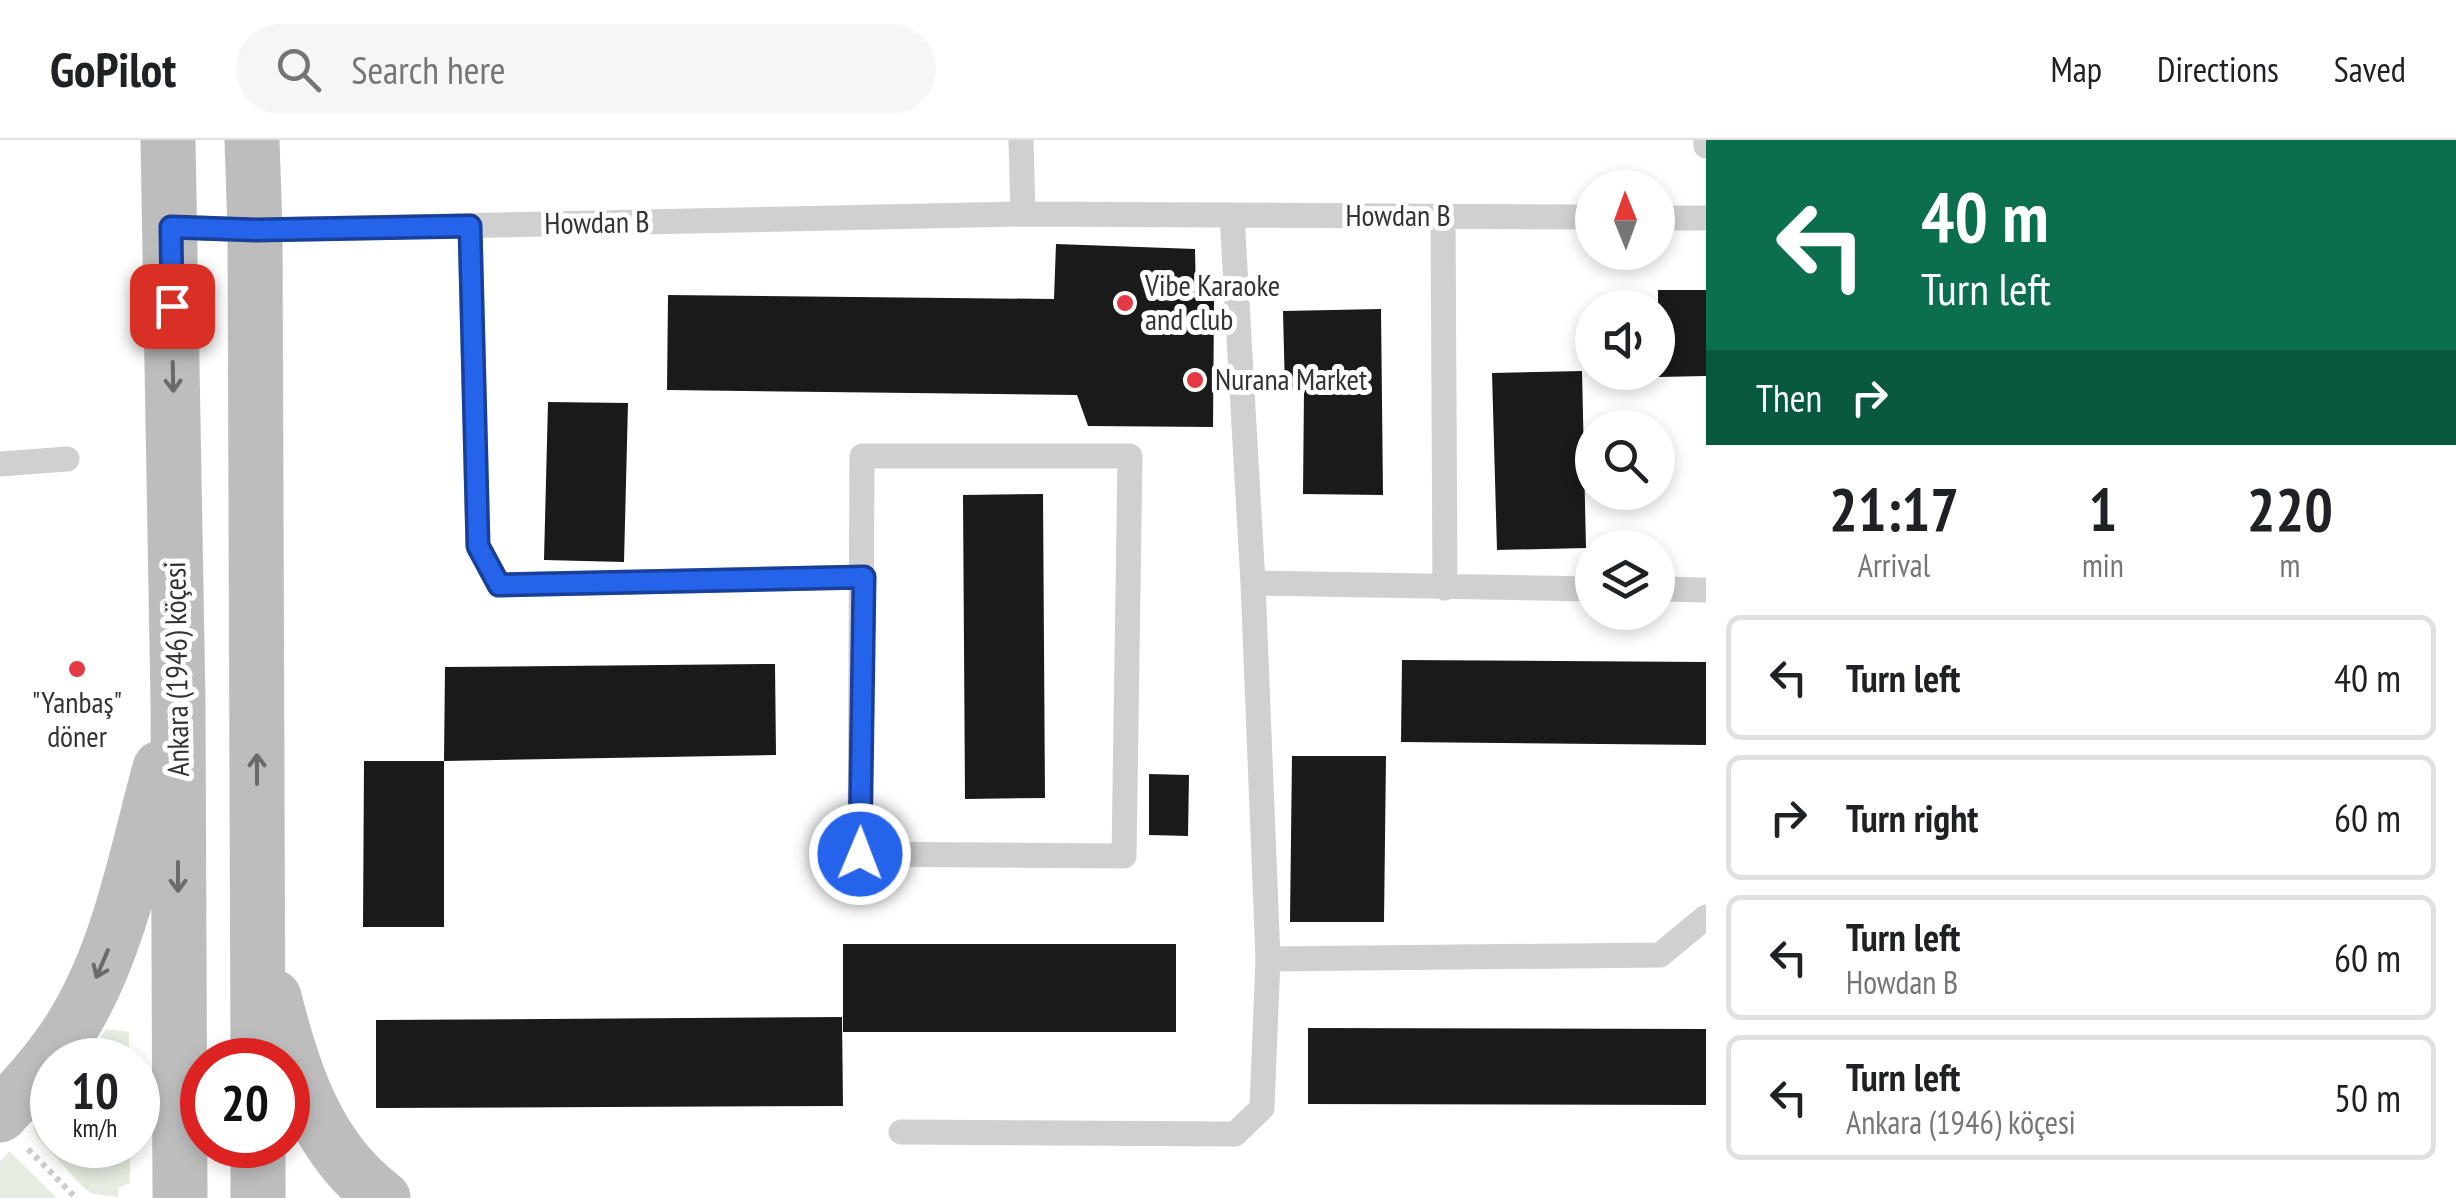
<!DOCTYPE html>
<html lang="en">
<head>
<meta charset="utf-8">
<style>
  :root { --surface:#fff; --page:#f6f6f6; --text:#202124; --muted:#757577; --line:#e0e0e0 }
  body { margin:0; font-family:"PT Sans Narrow",sans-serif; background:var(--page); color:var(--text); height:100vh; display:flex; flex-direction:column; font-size:38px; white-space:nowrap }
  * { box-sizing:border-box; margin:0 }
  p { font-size:32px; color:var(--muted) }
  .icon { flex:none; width:55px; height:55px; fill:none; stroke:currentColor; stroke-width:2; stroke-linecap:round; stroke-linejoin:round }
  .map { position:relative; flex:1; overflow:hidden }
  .details { display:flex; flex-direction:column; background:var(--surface); width:750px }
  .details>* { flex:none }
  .guide { background:#0b6e4f; color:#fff; overflow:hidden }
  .needle { width:65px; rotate:359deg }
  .fabs { position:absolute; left:1575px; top:30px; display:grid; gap:20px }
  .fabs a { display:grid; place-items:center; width:100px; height:100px; border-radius:50%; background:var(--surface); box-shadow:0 5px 15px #0003; font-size:50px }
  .speed { position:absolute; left:30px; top:898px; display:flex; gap:20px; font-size:50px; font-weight:700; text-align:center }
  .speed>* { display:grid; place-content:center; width:130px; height:130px; border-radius:50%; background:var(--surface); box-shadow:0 5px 15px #0003; line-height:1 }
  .speed small { font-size:25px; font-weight:400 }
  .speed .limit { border:15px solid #d22; background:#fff; color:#111 }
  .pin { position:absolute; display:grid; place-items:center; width:85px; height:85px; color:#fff; margin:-42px; border-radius:20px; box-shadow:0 5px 15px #0006 }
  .me { position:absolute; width:110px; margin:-55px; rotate:1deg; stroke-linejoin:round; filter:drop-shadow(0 0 8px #0008) }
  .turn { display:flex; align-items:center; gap:35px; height:210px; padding:0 50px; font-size:45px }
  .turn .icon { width:130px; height:130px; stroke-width:2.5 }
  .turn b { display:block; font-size:70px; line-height:85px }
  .then { display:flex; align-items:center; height:95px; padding:0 50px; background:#0003; gap:20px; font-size:38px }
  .eta { display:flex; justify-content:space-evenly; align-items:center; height:170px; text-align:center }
  .eta b { font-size:60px; font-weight:700; line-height:70px }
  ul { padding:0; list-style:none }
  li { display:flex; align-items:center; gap:30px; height:125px; margin:0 20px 15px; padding:0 30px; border:5px solid var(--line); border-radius:15px }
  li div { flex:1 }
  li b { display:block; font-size:38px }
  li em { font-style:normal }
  header { display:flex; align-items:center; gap:60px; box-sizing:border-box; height:140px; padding:0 50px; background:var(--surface); border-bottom:2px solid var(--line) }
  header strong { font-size:48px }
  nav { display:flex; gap:55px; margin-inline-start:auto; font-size:35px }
  .search { width:700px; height:90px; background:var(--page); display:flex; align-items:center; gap:25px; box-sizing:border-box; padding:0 35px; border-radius:55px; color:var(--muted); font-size:38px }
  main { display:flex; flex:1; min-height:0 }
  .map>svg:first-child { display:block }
  .green { fill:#e6ecdf }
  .building { fill:#1a1a1a }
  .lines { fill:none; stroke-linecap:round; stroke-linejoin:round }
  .path { stroke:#cdcdcd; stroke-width:6; stroke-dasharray:5 5; stroke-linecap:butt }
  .service { stroke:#d0d0d0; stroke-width:25 }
  .secondary { stroke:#bdbdbd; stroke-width:55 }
  .oneway { stroke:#6a6a6a }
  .route-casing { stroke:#184099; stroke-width:25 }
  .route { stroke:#2563eb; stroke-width:18 }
  .poi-dot { fill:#e63946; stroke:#fff; stroke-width:4 }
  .labels { text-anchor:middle; stroke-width:10; stroke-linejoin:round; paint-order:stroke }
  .street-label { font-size:30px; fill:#333; stroke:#fff }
  .poi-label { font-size:30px; fill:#333; stroke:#fff; text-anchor:start }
</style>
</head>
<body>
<header>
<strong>GoPilot</strong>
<div class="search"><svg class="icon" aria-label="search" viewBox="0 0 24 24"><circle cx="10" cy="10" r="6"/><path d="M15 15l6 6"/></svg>Search here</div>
<nav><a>Map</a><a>Directions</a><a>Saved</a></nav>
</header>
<main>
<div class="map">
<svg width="1706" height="1058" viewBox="0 0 1706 1058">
  <rect width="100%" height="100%" fill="#fff"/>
  <!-- green -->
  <path class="green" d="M106 889 129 892V920H86Z
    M52 966V1005H130V1043L118 1048V1057L93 1054 85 1049 37 997 33 987Z
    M9 1012H10L57 1058H0V1021Z"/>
  <!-- building -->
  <path class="building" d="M1056 104 1195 109 1196 161H1214L1213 287 1088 286 1077 255 667 250 668 155 1054 159Z
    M1658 150H1706V236L1658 237Z
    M1381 169 1383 355 1303 354 1304 250 1285 251 1283 171Z
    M1582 231 1586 408 1497 410 1492 233Z
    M548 262 628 263 624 422 544 420Z
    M1043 354 1045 658 965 659 963 355Z
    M1402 520 1706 522V605L1401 602Z
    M775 524 776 615 444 621 445 527Z
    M1292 616H1386L1384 782H1290Z
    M364 621H444V787H363Z
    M1149 634 1189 635 1188 696 1149 695Z
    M843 804H1176V892H843Z
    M842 877 843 966 376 968V880Z
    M1308 888 1706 889V965L1308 964Z"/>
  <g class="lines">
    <!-- path -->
    <path class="path" d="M28 1009 76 1058"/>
    <!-- service -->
    <path class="service" d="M1021 0 1023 74
      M1706 0V6
      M1443 76 1445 448
      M1658 78H1706
      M470 86 478 406 499 445 864 437
      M171 87 255 90 1023 74 1592 77
      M862 316H1130L1124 716 860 714Z
      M0 324 67 319
      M1253 443 1592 449
      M1658 449 1706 450
      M1268 819 1660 815 1706 777
      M901 992 1235 994 1262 968 1268 819 1253 443 1232 75"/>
    <!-- secondary -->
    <path class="secondary" d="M168 0 178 562 180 1058
      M252 0 255 90 258 920
      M274 857C293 933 318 1010 383 1058
      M0 975C28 945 57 913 77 878 121 802 137 712 160 628
      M258 1005V1058"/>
  </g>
  <!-- one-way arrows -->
  <defs><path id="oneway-shaft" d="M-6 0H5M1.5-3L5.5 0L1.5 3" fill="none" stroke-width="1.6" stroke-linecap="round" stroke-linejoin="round" transform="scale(2.5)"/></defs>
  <g class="oneway">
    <use href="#oneway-shaft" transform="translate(173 237) rotate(89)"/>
    <use href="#oneway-shaft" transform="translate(257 629) rotate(-90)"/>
    <use href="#oneway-shaft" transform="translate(178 737) rotate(90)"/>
    <use href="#oneway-shaft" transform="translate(102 824) rotate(113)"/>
  </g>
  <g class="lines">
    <!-- route casing -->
    <g class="route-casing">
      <path id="route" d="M172 166 171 87 256 90 470 86 478 406 499 445 864 437 860 714"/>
    </g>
    <!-- route -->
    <use href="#route" class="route"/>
  </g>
  <!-- markers -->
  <g class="poi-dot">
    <circle cx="1125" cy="163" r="10"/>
    <circle cx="1195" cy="240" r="10"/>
    <circle cx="77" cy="529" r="10"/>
  </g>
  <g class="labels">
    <!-- street labels -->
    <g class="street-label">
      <text x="1398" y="86">Howdan B</text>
      <text transform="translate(597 83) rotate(-1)" y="10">Howdan B</text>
      <text transform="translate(177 529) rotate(-91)" y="10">Ankara (1946) köçesi</text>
    </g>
    <!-- poi labels -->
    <g class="poi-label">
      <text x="1145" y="156">Vibe Karaoke<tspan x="1145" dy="34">and club</tspan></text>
      <text x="1215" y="250">Nurana Market</text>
      <text x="77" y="573" text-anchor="middle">"Yanbaş"<tspan x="77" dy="34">döner</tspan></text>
    </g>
  </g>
</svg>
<div class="fabs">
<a><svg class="needle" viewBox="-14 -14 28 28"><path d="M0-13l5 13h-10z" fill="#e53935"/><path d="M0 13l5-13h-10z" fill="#757577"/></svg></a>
<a><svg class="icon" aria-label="sound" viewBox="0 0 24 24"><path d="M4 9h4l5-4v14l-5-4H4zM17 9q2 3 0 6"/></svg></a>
<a><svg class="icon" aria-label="search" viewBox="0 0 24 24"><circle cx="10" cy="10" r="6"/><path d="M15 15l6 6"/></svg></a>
<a><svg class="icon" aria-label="layers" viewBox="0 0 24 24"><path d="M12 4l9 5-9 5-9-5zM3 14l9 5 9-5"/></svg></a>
</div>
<div class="speed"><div>10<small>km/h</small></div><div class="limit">20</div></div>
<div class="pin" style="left:172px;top:166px;background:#d93025"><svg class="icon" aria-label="arrive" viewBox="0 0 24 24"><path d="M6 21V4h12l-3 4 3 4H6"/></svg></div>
<svg class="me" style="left:860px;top:714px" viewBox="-20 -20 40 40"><circle r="17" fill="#2563eb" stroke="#fff" stroke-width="3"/><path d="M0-11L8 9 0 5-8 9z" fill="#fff"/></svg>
</div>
<section class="details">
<div class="guide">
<div class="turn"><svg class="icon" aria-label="left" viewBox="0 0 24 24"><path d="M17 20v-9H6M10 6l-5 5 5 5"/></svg><div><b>40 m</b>Turn left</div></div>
<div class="then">Then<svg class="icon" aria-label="right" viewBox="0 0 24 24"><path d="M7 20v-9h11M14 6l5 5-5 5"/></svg></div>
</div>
<div class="eta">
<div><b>21:17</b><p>Arrival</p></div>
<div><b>1</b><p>min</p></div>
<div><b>220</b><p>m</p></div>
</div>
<ul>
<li><svg class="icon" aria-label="left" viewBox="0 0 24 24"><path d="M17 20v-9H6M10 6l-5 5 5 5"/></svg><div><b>Turn left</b></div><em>40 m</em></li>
<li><svg class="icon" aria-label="right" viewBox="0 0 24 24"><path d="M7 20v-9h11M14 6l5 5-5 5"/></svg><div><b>Turn right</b></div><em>60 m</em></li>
<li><svg class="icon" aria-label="left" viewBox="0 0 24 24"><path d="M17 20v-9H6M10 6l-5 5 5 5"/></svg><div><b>Turn left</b><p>Howdan B</p></div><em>60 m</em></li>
<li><svg class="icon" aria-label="left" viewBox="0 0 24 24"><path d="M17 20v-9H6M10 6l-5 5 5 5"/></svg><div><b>Turn left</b><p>Ankara (1946) köçesi</p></div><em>50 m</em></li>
</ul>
</section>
</main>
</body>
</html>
